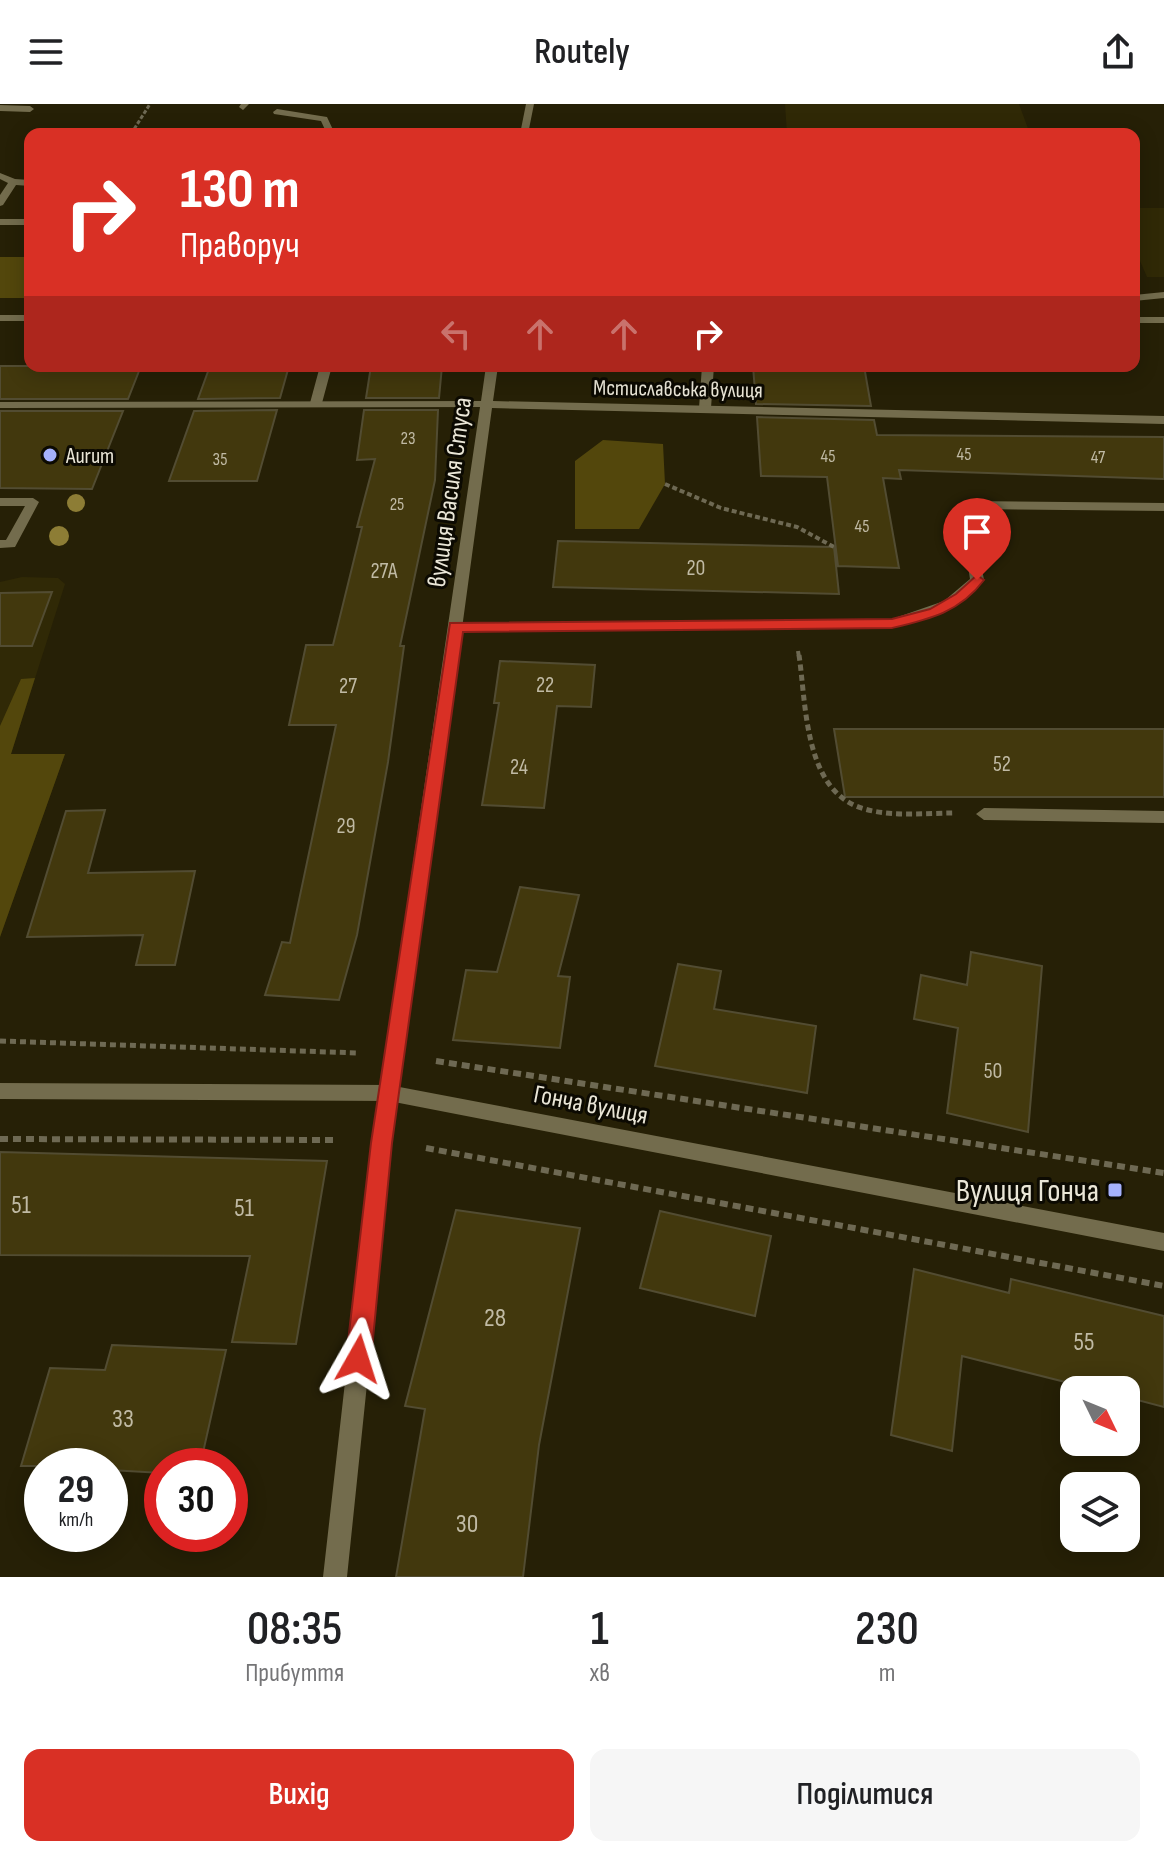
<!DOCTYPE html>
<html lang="uk">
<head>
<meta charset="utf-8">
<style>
  :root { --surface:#fff; --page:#f6f6f6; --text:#202124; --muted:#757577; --accent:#d93025 }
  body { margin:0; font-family:"Sofia Sans Condensed",sans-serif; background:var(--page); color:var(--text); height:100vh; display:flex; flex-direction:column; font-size:30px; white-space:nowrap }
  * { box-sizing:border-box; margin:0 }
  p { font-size:26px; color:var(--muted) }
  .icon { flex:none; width:44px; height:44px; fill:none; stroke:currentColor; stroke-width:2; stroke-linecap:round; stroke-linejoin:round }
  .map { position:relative; height:1473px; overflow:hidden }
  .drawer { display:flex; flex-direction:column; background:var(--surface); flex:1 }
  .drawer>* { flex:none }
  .top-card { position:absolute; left:24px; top:24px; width:1116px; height:244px; border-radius:16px; box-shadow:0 4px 20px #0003; background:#d93025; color:#fff; overflow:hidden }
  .needle { width:52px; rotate:133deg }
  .controls { position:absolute; left:1060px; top:1272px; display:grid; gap:16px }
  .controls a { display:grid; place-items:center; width:80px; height:80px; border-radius:16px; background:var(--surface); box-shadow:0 4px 20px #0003; font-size:40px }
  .speed { position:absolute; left:24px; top:1344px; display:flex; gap:16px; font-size:40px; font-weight:700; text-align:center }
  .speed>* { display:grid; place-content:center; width:104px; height:104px; border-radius:50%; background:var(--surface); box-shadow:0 4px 20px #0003; line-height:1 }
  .speed small { font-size:20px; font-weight:400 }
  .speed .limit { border:12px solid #d22; background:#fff; color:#111 }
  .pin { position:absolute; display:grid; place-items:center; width:68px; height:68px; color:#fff; margin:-82px -34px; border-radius:50% 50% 50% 0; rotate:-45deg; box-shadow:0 0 8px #0007 }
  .pin .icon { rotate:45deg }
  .me { position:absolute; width:88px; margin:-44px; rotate:6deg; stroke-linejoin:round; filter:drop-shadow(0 0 6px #0008) }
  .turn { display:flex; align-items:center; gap:28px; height:168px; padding:0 24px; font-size:36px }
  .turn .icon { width:104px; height:104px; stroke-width:2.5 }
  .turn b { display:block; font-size:56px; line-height:68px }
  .lanes { display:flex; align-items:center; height:76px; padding:0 24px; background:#0003; justify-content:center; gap:40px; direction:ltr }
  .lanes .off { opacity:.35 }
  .eta { display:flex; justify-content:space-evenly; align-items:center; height:136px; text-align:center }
  .eta b { font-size:48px; font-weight:600; line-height:56px }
  .button { display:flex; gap:16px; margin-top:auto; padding:16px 24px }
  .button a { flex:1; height:92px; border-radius:16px; background:var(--accent); color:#fff; font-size:32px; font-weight:600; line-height:92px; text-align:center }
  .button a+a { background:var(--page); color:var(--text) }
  header { display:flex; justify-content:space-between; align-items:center; height:104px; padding:0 24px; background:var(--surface); font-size:36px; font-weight:600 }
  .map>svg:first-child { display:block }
  .built { fill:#302906 }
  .green { fill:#53470c }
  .building { fill:#42380d; stroke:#524c32; stroke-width:2 }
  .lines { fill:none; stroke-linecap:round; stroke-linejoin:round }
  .path-far3 { stroke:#6e6953; stroke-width:3; stroke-dasharray:4 2; stroke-linecap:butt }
  .path-far2 { stroke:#6e6953; stroke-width:4; stroke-dasharray:5 3; stroke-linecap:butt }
  .path-far1 { stroke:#6e6953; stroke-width:5; stroke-dasharray:6 4; stroke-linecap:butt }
  .path { stroke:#6e6953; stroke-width:6; stroke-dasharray:8 5; stroke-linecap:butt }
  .service { fill:#736c4d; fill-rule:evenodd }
  .minor { fill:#736c4d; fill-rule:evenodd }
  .tertiary { fill:#736c4d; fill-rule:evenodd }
  .tree { fill:#8d7d35 }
  .route { fill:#d93025; stroke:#8d1f18; stroke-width:2 }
  .poi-dot { fill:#a5b1fc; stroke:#0c0a02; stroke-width:3 }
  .labels { text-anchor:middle; stroke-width:6; stroke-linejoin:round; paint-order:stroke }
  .far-number-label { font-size:18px; fill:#c0baa4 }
  .far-street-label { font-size:22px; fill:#eae6d7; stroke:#0c0a02 }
  .far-poi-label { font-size:22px; fill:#eae6d7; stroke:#0c0a02; text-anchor:start }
  .number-label { font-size:22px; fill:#c0baa4 }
  .street-label { font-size:26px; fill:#eae6d7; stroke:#0c0a02 }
  .near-number-label { font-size:26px; fill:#c0baa4 }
  .near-poi-label { font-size:32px; fill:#eae6d7; stroke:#0c0a02; text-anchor:end }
</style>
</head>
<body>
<header><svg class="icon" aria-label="menu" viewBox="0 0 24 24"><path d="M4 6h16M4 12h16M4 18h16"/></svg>Routely<svg class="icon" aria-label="share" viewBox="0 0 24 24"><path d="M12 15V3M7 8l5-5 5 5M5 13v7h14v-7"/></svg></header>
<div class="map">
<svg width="1164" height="1473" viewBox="0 0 1164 1473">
  <rect width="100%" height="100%" fill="#262006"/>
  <!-- built -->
  <path class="built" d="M785 0H1019L1030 30H787Z
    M1134 104H1164V173H1147L1134 143Z
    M22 473 58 474 65 480 11 650H65L0 833V478Z"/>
  <!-- green -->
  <path class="green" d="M0 153H30V194H0Z
    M603 336 663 340 665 380 639 425H575V357Z
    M35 574 11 650H65L0 833V622L21 575Z"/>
  <!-- building -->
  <path class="building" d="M0 262H141L128 295H0Z
    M210 262H289L280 294 198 295Z
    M371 262H442L439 294H366Z
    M753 262H864L871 302 756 300Z
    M277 306 257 377H169L194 307Z
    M364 306H438L435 376 400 542H404L388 658 357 831 339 896 265 891 282 838 290 839 336 621H289L306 541H333L362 423H357L375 355 357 356Z
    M0 307H123L92 385 0 384Z
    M757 313 874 316 877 331 1164 333V375L899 366 901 375 883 374 899 464 838 462 827 373 761 372Z
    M558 437 834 443 839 490 553 483Z
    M52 488 32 542H0V489Z
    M500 557 595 561 591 603 557 602 544 704 482 701 499 599H494Z
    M834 625H1164V693H845Z
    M105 706 88 769 195 767 175 861H136L143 831 27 833 66 707Z
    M520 783 579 791 558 872 570 873 560 944 453 936 466 866 497 868Z
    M971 848 1042 862 1028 1028 947 1009 958 924 914 915 921 871 967 881Z
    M678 860 721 867 714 905 816 922 807 989 655 962Z
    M0 1048 327 1057 296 1240 232 1238 250 1152 0 1151Z
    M456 1106 580 1124 539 1341 523 1473H396L425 1305 405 1302Z
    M660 1107 771 1132 755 1212 640 1184Z
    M914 1165 1009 1189 1011 1175 1164 1212V1303L1126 1293V1286H1097L962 1252 952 1347 891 1331Z
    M112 1241 226 1246 200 1362H162V1369L110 1366V1362H21L50 1264 105 1266Z"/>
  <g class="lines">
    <!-- path-far3 -->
    <path class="path-far3" d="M131 30 150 0"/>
    <!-- path-far2 -->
    <path class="path-far2" d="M665 380 721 404 797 423 834 443
      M798 547 799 553"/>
    <!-- path-far1 -->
    <path class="path-far1" d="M799 551C806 598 804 680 856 702 885 714 924 709 955 709
      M0 937 359 949"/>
    <!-- path -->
    <path class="path" d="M436 957 1164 1069
      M0 1035 337 1036
      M426 1044 1164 1182"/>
    <!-- service -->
    <path class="service" d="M241 0H249L243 6 239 3Z
      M0 1 30 2 34 5 30 8 0 7Z
      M277 5 327 13 335 30H327L321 17 274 10 273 8Z
      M0 69 15 75 30 76V82L16 81 3 101 0 102V91L8 79 0 75Z
      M0 115H30V121H0Z
      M1164 188V194L1134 197V191Z
      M0 211H30V217H0Z
      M1134 213H1164V219H1134Z
      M320 262H332L322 299 316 302 310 299Z
      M702 262H714L711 304 705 307 699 304Z
      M0 394H33L39 398 15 443 0 444V436H6L25 402H0Z
      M964 397 1164 399V407L971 405 984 476C960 505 927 514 892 523L456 527 449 523 456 519 892 515 944 497 970 475 958 401Z
      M984 704 1164 707V719L984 716 976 710Z"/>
    <!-- minor -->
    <path class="minor" d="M526 0H534L528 30H520Z
      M486 262H498L493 297 1164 312V320L492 304 392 1039 347 1473H323L372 1039 480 303 0 304V298L481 297Z"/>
    <!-- tertiary -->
    <path class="tertiary" d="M0 979 389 981 1164 1129V1147L389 997 0 995Z"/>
  </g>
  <!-- trees -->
  <g class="tree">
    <circle cx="76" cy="399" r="9"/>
    <circle cx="59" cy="432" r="10"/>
  </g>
  <!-- route -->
  <path class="route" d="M977 471 984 476C960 508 930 515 892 524L463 528 392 1039 371 1255 367 1263 358 1266 350 1263 346 1255 371 1039 450 519 892 515 930 505 956 490Z"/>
  <!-- markers -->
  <g class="poi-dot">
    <circle cx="50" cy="351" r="8"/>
    <rect x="1107" y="1078" width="16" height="16" rx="4"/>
  </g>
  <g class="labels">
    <!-- far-number labels -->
    <g class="far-number-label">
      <text x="408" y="340">23</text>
      <text x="964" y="356">45</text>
      <text x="828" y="358">45</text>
      <text x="1098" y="359">47</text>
      <text x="220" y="361">35</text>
      <text x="397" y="406">25</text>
      <text x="862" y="428">45</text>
    </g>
    <!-- far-street labels -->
    <g class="far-street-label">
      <text transform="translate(678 284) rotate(1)" y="8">Мстиславська вулиця</text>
    </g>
    <!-- far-poi labels -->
    <g class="far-poi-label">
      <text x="66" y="359">Aurum</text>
    </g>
    <!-- number labels -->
    <g class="number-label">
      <text x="696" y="471">20</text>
      <text x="384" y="474">27А</text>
      <text x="545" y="588">22</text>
      <text x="348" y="589">27</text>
      <text x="1002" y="667">52</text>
      <text x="519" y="670">24</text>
      <text x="346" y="729">29</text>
      <text x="993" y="974">50</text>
    </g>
    <!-- street labels -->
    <g class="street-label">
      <text transform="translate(449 388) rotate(-82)" y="9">вулиця Василя Стуса</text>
      <text transform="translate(591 1000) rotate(11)" y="9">Гонча вулиця</text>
    </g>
    <!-- near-number labels -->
    <g class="near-number-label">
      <text x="21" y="1109">51</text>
      <text x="244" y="1112">51</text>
      <text x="495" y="1222">28</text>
      <text x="1084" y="1246">55</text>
      <text x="123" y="1323">33</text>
      <text x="467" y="1428">30</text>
    </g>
    <!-- near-poi labels -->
    <g class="near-poi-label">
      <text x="1099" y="1097">Вулиця Гонча</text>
    </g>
  </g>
</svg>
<div class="controls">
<a><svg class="needle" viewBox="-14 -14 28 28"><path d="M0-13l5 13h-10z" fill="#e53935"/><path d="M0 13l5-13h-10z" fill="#757577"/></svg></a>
<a><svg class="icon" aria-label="layers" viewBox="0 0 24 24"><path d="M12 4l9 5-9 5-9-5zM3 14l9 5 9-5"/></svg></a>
</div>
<div class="speed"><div>29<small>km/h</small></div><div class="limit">30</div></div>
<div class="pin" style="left:977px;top:476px;background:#d93025"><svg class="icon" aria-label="arrive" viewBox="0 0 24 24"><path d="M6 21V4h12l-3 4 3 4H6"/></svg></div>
<svg class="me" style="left:358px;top:1255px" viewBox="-20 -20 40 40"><path d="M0-17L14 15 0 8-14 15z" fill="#d93025" stroke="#fff" stroke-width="4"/></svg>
<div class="top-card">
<div class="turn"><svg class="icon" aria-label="right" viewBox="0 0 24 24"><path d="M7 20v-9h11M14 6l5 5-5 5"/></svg><div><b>130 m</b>Праворуч</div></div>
<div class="lanes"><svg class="icon off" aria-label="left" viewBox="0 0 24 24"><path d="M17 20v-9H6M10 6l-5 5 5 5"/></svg><svg class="icon off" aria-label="ahead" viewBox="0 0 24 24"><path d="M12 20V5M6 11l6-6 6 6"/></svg><svg class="icon off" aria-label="ahead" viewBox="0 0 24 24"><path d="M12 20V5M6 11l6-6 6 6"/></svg><svg class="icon" aria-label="right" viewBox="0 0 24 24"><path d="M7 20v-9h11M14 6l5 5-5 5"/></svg></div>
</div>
</div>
<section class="drawer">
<div class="eta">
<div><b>08:35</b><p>Прибуття</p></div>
<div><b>1</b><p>хв</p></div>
<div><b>230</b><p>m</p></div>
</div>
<div class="button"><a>Вихід</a><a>Поділитися</a></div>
</section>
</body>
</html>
